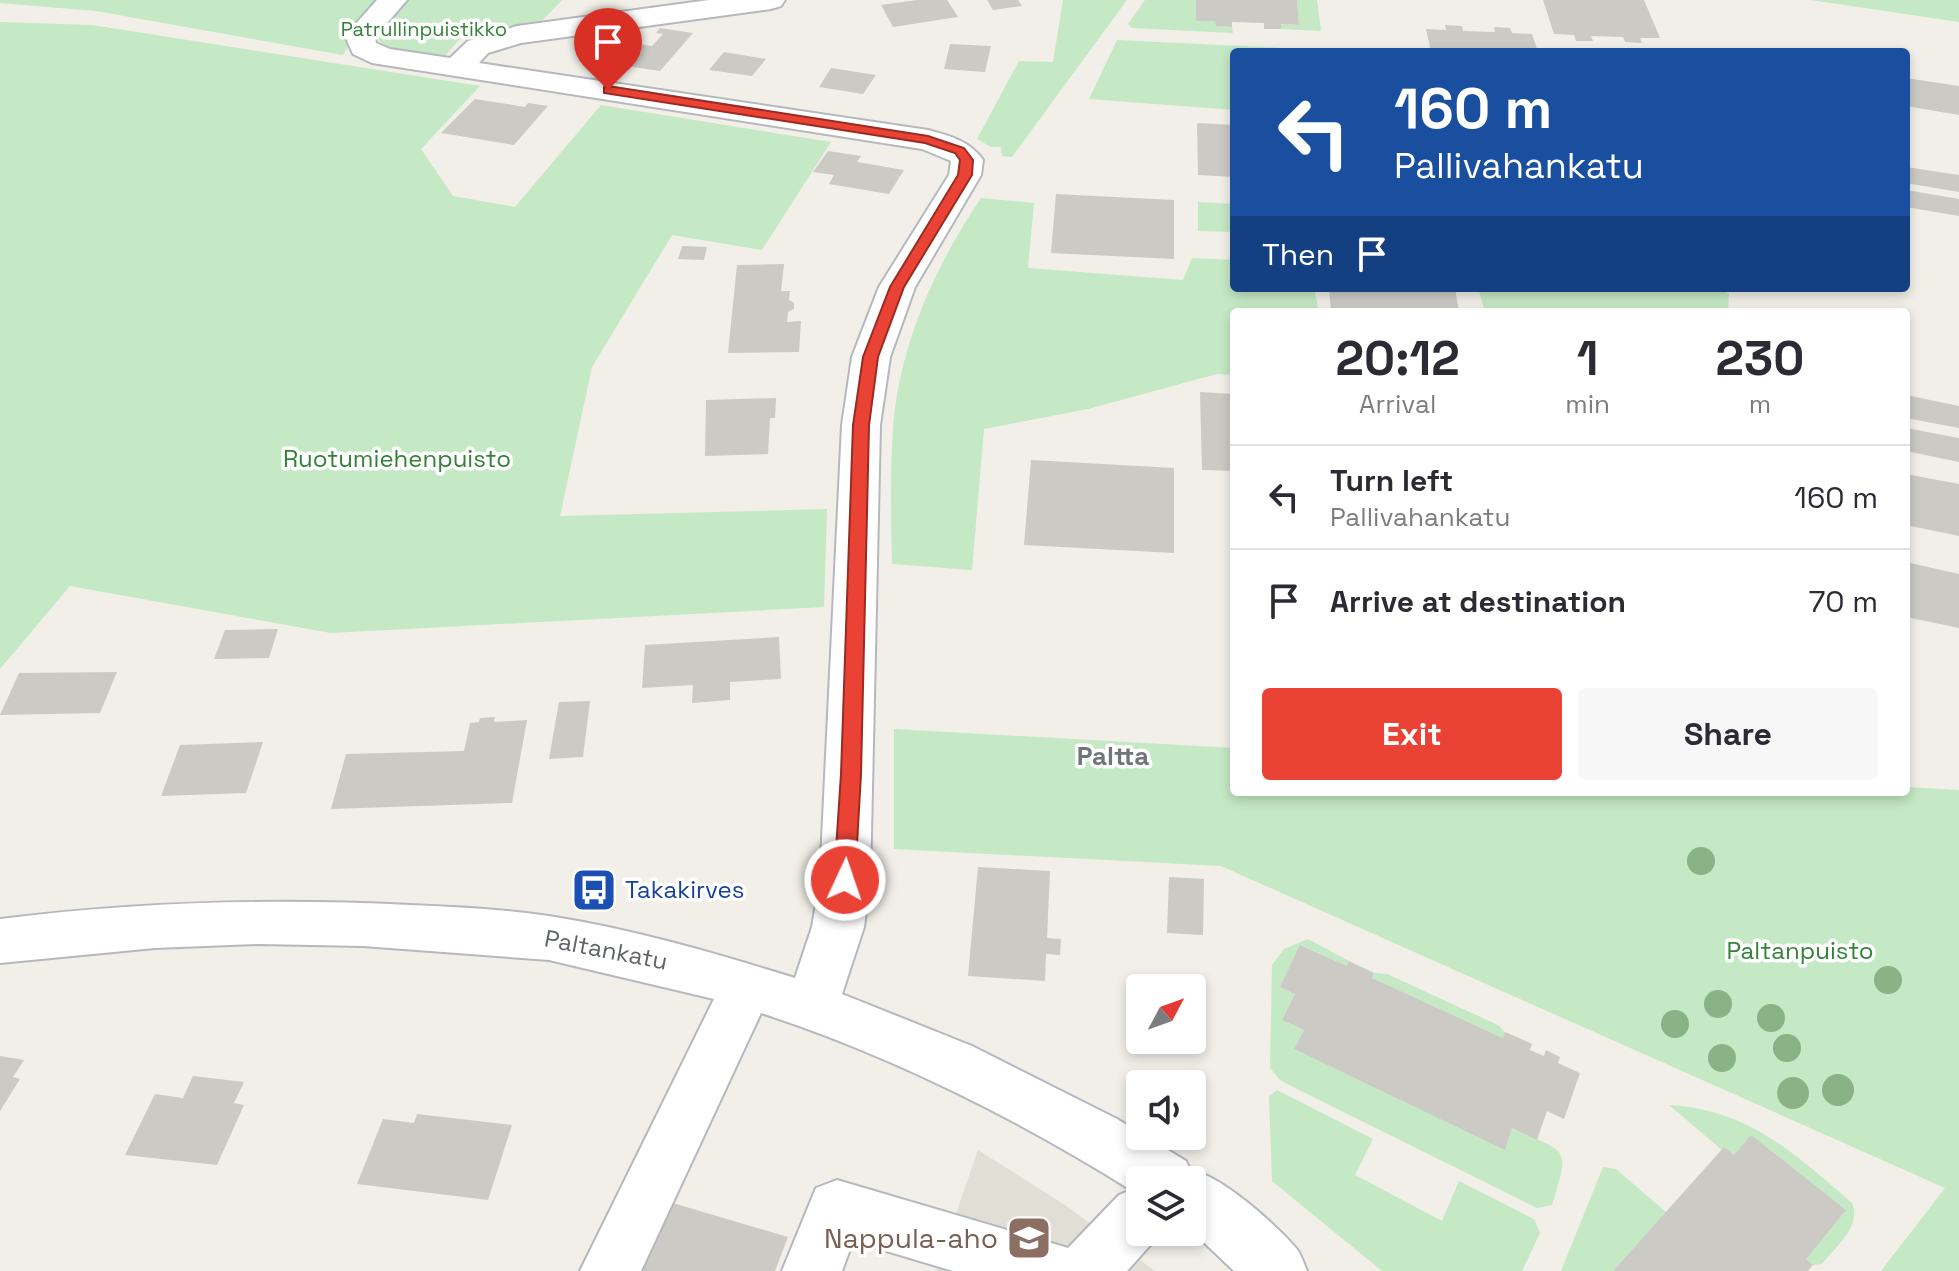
<!DOCTYPE html>
<html lang="en">
<head>
<meta charset="utf-8">
<style>
  :root { --surface:#fff; --page:#f7f7f7; --text:#2b2b33; --muted:#7c7c81; --line:#e1e1e2; --accent:#ea4335 }
  body { margin:0; font-family:"Space Grotesk",sans-serif; background:var(--page); color:var(--text); height:100vh; display:flex; flex-direction:column; font-size:30px; white-space:nowrap }
  * { box-sizing:border-box; margin:0 }
  p { font-size:26px; color:var(--muted) }
  .icon { flex:none; width:44px; height:44px; fill:none; stroke:currentColor; stroke-width:2; stroke-linecap:round; stroke-linejoin:round }
  .map { position:relative; flex:1; overflow:hidden }
  .side { position:absolute; left:1230px; top:308px; width:680px; height:488px; display:flex; flex-direction:column; background:var(--surface); border-radius:8px; box-shadow:0 4px 12px #0003 }
  .side>* { flex:none }
  .top-card { position:absolute; left:1230px; top:48px; width:680px; height:244px; border-radius:8px; box-shadow:0 4px 12px #0003; background:#1a4fa0; color:#fff; overflow:hidden }
  .needle { width:52px; rotate:49deg }
  .buttons { position:absolute; left:1126px; top:974px; display:grid; gap:16px }
  .buttons a { display:grid; place-items:center; width:80px; height:80px; border-radius:8px; background:var(--surface); box-shadow:0 4px 12px #0003; font-size:40px }
  .pin { position:absolute; display:grid; place-items:center; width:68px; height:68px; color:#fff; margin:-82px -34px; border-radius:50% 50% 50% 0; rotate:-45deg; box-shadow:0 0 8px #0007 }
  .pin .icon { rotate:45deg }
  .me { position:absolute; width:88px; margin:-44px; rotate:3deg; stroke-linejoin:round; filter:drop-shadow(0 0 6px #0008) }
  .turn { display:flex; align-items:center; gap:28px; height:168px; padding:0 32px; font-size:36px }
  .turn .icon { width:104px; height:104px; stroke-width:2.5 }
  .turn b { display:block; font-size:56px; line-height:68px }
  .then { display:flex; align-items:center; height:76px; padding:0 32px; background:#0003; gap:16px; font-size:30px }
  .eta { display:flex; justify-content:space-evenly; align-items:center; height:136px; text-align:center }
  .eta b { font-size:48px; font-weight:700; line-height:56px }
  .action { display:flex; gap:16px; margin-top:auto; padding:16px 32px }
  .action a { flex:1; height:92px; border-radius:8px; background:var(--accent); color:#fff; font-size:32px; font-weight:700; line-height:92px; text-align:center }
  .action a+a { background:var(--page); color:var(--text) }
  ul { padding:0; list-style:none }
  li { display:flex; align-items:center; gap:24px; height:104px; padding:0 32px; border-top:2px solid var(--line) }
  li div { flex:1 }
  li b { display:block; font-size:30px }
  li em { font-style:normal }
  .map>svg:first-child { display:block }
  .education { fill:#e1ded6 }
  .green { fill:#c5e8c5 }
  .building { fill:#cccac5 }
  .lines { fill:none; stroke-linecap:round; stroke-linejoin:round }
  .minor-casing { stroke:#b5b8bc; stroke-width:4 }
  .minor { fill:#fff; fill-rule:evenodd }
  .tree { fill:#89b387 }
  .route { fill:#ea4335; stroke:#982c22; stroke-width:2 }
  .labels { text-anchor:middle; stroke-width:7; stroke-linejoin:round; paint-order:stroke }
  .far-park-label { font-size:20px; fill:#348238; stroke:#fff }
  .park-label { font-size:24px; fill:#348238; stroke:#fff }
  .transit-label { font-size:24px; fill:#164399; stroke:#fff; text-anchor:start }
  .street-label { font-size:24px; fill:#5f6368; stroke:#fff }
  .neighbourhood-label { font-size:26px; font-weight:bold; fill:#70757a; stroke:#fff }
  .near-education-label { font-size:28px; fill:#785e54; stroke:#fff; text-anchor:end }
</style>
</head>
<body>
<div class="map">
<svg width="1959" height="1271" viewBox="0 0 1959 1271">
  <rect width="100%" height="100%" fill="#f1efe8"/>
  <!-- education -->
  <path class="education" d="M978 1150 1065 1205 1155 1271H936Z"/>
  <!-- green -->
  <path class="green" d="M0 0H385L353 37 343 55 96 11 0 3Z
    M408 0H562L535 28 516 30 507 25 469 29 441 60 389 50 377 38 378 32Z
    M1063 0H1127L1012 157 1002 156 1001 147H991L977 139 1019 61 1053 62Z
    M1145 0H1196V20L1215 21 1216 26 1232 27 1233 33 1132 28 1128 24Z
    M1297 0H1317L1321 31 1281 29V24L1299 25Z
    M1811 0H1959V22Z
    M0 22 92 25 480 86 421 149 453 196 515 207 601 105 831 142 762 250 672 235 592 367 560 516 827 509 824 607 331 633 70 586 0 669Z
    M1117 40 1327 50 1344 52H1234V110L1089 99Z
    M981 198 1034 203 1028 268 1183 280 1192 258 1234 260V288H1314L1319 312H1234V375L1217 374 1088 409 984 429 972 570 892 564C891 519 890 474 893 429 899 346 935 266 981 198Z
    M1198 202 1234 204V232L1198 231Z
    M1478 288H1719L1729 294 1728 312H1485Z
    M894 729 1234 748V792H1906V787L1959 790V1271H1881L1945 1188 1221 866 894 849Z
    M1308 939 1349 961 1347 966 1301 945 1295 994 1282 1020 1304 1030 1294 1049 1505 1149 1512 1128C1567 1154 1571 1144 1552 1205L1537 1208 1295 1088 1280 1080 1270 1068 1272 965 1284 949Z
    M1374 973 1387 974 1498 1025 1505 1032 1503 1038 1372 978Z
    M1277 1090 1373 1139 1355 1175 1442 1221 1459 1181 1534 1219 1540 1233 1522 1271H1382L1272 1181 1269 1096Z
    M1669 1105C1749 1110 1794 1153 1852 1203 1862 1226 1836 1246 1822 1264L1813 1265 1806 1259 1751 1135 1734 1155 1724 1147 1722 1150Z
    M1603 1167 1616 1169 1666 1212 1613 1271H1561Z"/>
  <!-- building -->
  <path class="building" d="M917 0H947L958 17 893 27 881 5Z
    M987 0H1018L1022 6 993 10Z
    M1196 0H1297L1299 25 1281 24V29H1264V23L1232 22V27L1216 26 1215 21H1196Z
    M1543 0H1644L1660 38H1640L1642 43 1625 42 1623 37 1591 36 1593 41H1576L1574 35 1554 34Z
    M1445 25 1462 26 1463 31 1495 32 1494 27 1510 28 1512 33 1532 34 1538 52H1431L1426 29 1446 30Z
    M660 28 693 33 660 71 579 59 598 38 652 46 663 34 656 33Z
    M950 44 991 46 985 72 944 69Z
    M724 52 766 59 752 76 709 70Z
    M831 68 876 75 863 94 819 87Z
    M1906 78 1959 86V115L1906 106Z
    M475 99 525 107 528 103 548 106 514 145 441 133Z
    M1197 123 1234 125V177L1198 175Z
    M828 151 861 156 857 162 904 170 889 194 829 184 834 175 813 172Z
    M1906 167 1959 175V192L1906 183Z
    M1906 190 1959 199V216L1906 207Z
    M1056 194 1174 200V259L1051 253Z
    M682 246 707 247 704 260 678 259Z
    M784 264 781 291H790L789 300 794 303V309L788 312 787 322 801 321 799 352 728 353 737 265Z
    M1329 288H1455L1459 312H1331Z
    M1200 392 1234 394V471L1202 470Z
    M1906 395 1959 406V428L1906 418Z
    M776 398 775 418H770L768 454 705 456 706 400Z
    M1906 428 1959 438V462L1906 451Z
    M1031 460 1174 468V553L1024 545Z
    M1906 474 1959 484V536L1906 525Z
    M1906 562 1959 574V628L1906 617Z
    M278 629 269 658 214 659 225 630Z
    M779 637 781 679 730 682V700L692 703 693 685 642 688 645 645Z
    M117 672 100 713 0 715 19 673Z
    M590 701 583 757 549 759 559 702Z
    M495 717 494 722 527 720 512 803 331 809 346 754 464 751 470 723 479 722 480 718Z
    M263 742 246 793 161 796 180 745Z
    M978 867 1050 871 1047 938 1061 939 1060 955 1046 954 1045 981 968 976Z
    M1169 877 1204 879 1203 935 1167 933Z
    M1300 945 1347 966 1349 961 1374 973 1372 978 1503 1038 1505 1032 1519 1038 1532 1044 1530 1050 1544 1056 1546 1050 1560 1057 1558 1063 1580 1073 1564 1119 1547 1111 1537 1140 1512 1128 1505 1150 1294 1049 1304 1030 1282 1020 1295 994 1280 987Z
    M0 1056 24 1060 13 1077 20 1079 0 1111Z
    M193 1076 244 1082 234 1103 244 1105 217 1165 125 1155 155 1094 183 1098Z
    M417 1114 512 1125 488 1200 357 1184 383 1119 414 1123Z
    M1751 1135 1846 1210 1806 1259 1813 1265 1808 1271H1613L1724 1147 1734 1155Z
    M666 1201 788 1237 775 1271H635Z"/>
  <g class="lines">
    <!-- minor casing -->
    <g class="minor-casing">
      <path id="minor" d="M377 0H407L375 37 376 43 390 49 450 58 468 41 517 26 709 0H785L781 6 771 9 521 43 488 53 479 63 928 130C950 136 970 141 983 160L981 175 915 287 890 357 880 425 870 880 864 927 842 994 972 1046 1117 1119 1140 1133V1136H1145L1186 1161 1190 1170C1221 1175 1275 1224 1296 1248 1301 1254 1304 1264 1307 1271H1234L1192 1231V1180H1140V1232H1162L1127 1271H953L853 1241 842 1271H782L816 1188 837 1180 1068 1248 1119 1195 1131 1190C1014 1117 890 1055 761 1013L641 1271H580L714 999 549 960 363 946 259 944 155 948 0 963V919C137 902 273 898 410 905 457 907 503 909 549 916 633 929 714 953 795 978L812 927 820 880 842 425 852 357 879 287 949 175 951 161 922 149 372 63 353 54 345 36Z"/>
    </g>
    <!-- minor -->
    <use href="#minor" class="minor"/>
  </g>
  <!-- trees -->
  <g class="tree">
    <circle cx="1701" cy="861" r="14"/>
    <circle cx="1888" cy="980" r="14"/>
    <circle cx="1718" cy="1004" r="14"/>
    <circle cx="1771" cy="1018" r="14"/>
    <circle cx="1675" cy="1024" r="14"/>
    <circle cx="1787" cy="1048" r="14"/>
    <circle cx="1722" cy="1058" r="14"/>
    <circle cx="1838" cy="1090" r="16"/>
    <circle cx="1793" cy="1093" r="16"/>
  </g>
  <!-- route -->
  <path class="route" d="M608 86 928 136 964 148 973 160 972 175 904 287 878 357 869 425 861 774 855 880 852 886 845 888 837 886 834 880 841 774 853 425 863 357 890 287 958 175 960 160 955 153 925 143 604 93V87Z"/>
  <!-- icons -->
  <defs>
    <g id="bus-square" transform="scale(2.3)"><rect x="-9" y="-9" width="18" height="18" rx="4" fill="#1a4fb4" stroke="#fff"/><path d="M-5-6H5V4H4V6H2V4H-2V6H-4V4H-5ZM-3.5-4V0h7V-4ZM-3.5 1.2v1.5H-2V1.2ZM2 1.2v1.5H3.5V1.2Z" fill="#fff"/></g>
    <g id="school-square" transform="scale(2.3)"><rect x="-9" y="-9" width="18" height="18" rx="4" fill="#8d6e63" stroke="#fff"/><path d="M0-5L7-2L0 1L-7-2ZM-4 1L0 2.5L4 1V4Q0 6-4 4Z" fill="#fff"/></g>
  </defs>
  <g fill-rule="evenodd">
    <use href="#bus-square" x="594" y="890"/>
    <use href="#school-square" x="1029" y="1238"/>
  </g>
  <g class="labels">
    <!-- far-park labels -->
    <g class="far-park-label">
      <text x="424" y="36">Patrullinpuistikko</text>
    </g>
    <!-- park labels -->
    <g class="park-label">
      <text x="397" y="467">Ruotumiehenpuisto</text>
      <text x="1800" y="959">Paltanpuisto</text>
    </g>
    <!-- transit labels -->
    <g class="transit-label">
      <text x="625" y="898">Takakirves</text>
    </g>
    <!-- street labels -->
    <g class="street-label">
      <text transform="translate(606 950) rotate(11)" y="8">Paltankatu</text>
    </g>
    <!-- neighbourhood labels -->
    <g class="neighbourhood-label">
      <text x="1113" y="765">Paltta</text>
    </g>
    <!-- near-education labels -->
    <g class="near-education-label">
      <text x="998" y="1248">Nappula-aho</text>
    </g>
  </g>
</svg>
<div class="buttons">
<a><svg class="needle" viewBox="-14 -14 28 28"><path d="M0-13l5 13h-10z" fill="#e53935"/><path d="M0 13l5-13h-10z" fill="#7c7c81"/></svg></a>
<a><svg class="icon" aria-label="sound" viewBox="0 0 24 24"><path d="M4 9h4l5-4v14l-5-4H4zM17 9q2 3 0 6"/></svg></a>
<a><svg class="icon" aria-label="layers" viewBox="0 0 24 24"><path d="M12 4l9 5-9 5-9-5zM3 14l9 5 9-5"/></svg></a>
</div>
<div class="pin" style="left:608px;top:90px;background:#d93025"><svg class="icon" aria-label="arrive" viewBox="0 0 24 24"><path d="M6 21V4h12l-3 4 3 4H6"/></svg></div>
<svg class="me" style="left:845px;top:880px" viewBox="-20 -20 40 40"><circle r="17" fill="#ea4335" stroke="#fff" stroke-width="3"/><path d="M0-11L8 9 0 5-8 9z" fill="#fff"/></svg>
<div class="top-card">
<div class="turn"><svg class="icon" aria-label="left" viewBox="0 0 24 24"><path d="M17 20v-9H6M10 6l-5 5 5 5"/></svg><div><b>160 m</b>Pallivahankatu</div></div>
<div class="then">Then<svg class="icon" aria-label="arrive" viewBox="0 0 24 24"><path d="M6 21V4h12l-3 4 3 4H6"/></svg></div>
</div>
<section class="side">
<div class="eta">
<div><b>20:12</b><p>Arrival</p></div>
<div><b>1</b><p>min</p></div>
<div><b>230</b><p>m</p></div>
</div>
<ul>
<li><svg class="icon" aria-label="left" viewBox="0 0 24 24"><path d="M17 20v-9H6M10 6l-5 5 5 5"/></svg><div><b>Turn left</b><p>Pallivahankatu</p></div><em>160 m</em></li>
<li><svg class="icon" aria-label="arrive" viewBox="0 0 24 24"><path d="M6 21V4h12l-3 4 3 4H6"/></svg><div><b>Arrive at destination</b></div><em>70 m</em></li>
</ul>
<div class="action"><a>Exit</a><a>Share</a></div>
</section>
</div>
</body>
</html>
